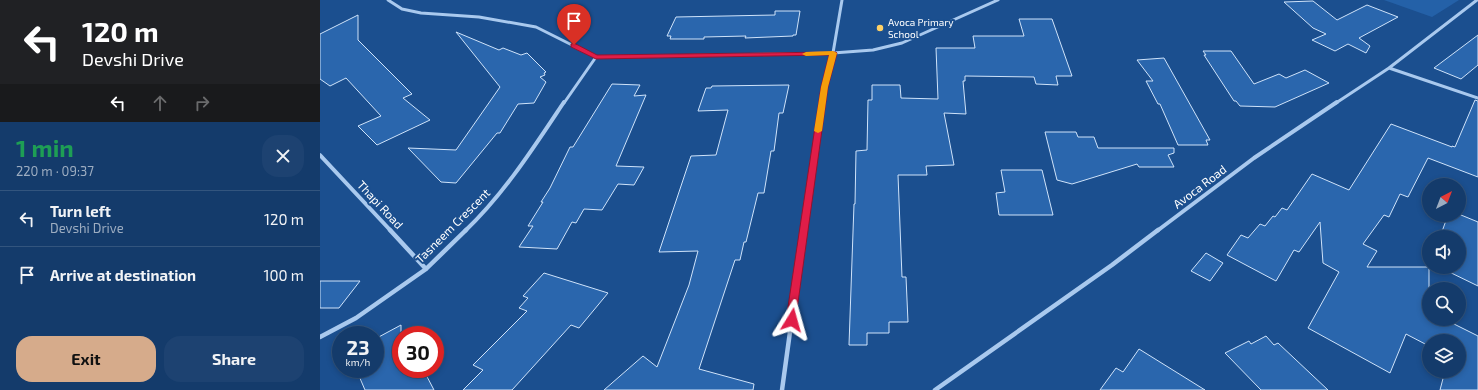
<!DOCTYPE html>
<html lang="en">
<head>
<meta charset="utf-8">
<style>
  :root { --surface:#143b6b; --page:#1d4271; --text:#f1f3f6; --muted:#9dadc1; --line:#33557e; --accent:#d6ab8b }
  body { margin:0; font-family:"Exo 2",sans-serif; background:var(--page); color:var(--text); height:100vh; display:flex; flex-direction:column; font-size:15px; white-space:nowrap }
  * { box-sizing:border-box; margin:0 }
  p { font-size:13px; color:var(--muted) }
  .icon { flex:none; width:22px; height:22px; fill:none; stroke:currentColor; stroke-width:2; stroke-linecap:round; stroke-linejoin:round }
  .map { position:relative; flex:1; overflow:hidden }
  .panel { display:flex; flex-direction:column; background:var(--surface); width:320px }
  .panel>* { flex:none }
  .top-card { background:#202124; color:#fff; overflow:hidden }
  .needle { width:26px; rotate:42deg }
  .controls { position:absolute; left:1102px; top:178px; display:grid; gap:8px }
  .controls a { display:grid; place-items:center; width:44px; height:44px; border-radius:50%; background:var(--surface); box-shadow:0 2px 6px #0003,0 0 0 1px var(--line); font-size:20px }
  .speed { position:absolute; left:12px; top:326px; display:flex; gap:8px; font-size:20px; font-weight:700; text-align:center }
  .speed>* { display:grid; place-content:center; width:52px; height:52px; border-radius:50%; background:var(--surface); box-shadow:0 2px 6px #0003,0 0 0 1px var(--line); line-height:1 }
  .speed small { font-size:10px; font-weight:400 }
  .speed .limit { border:6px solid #d22; background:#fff; color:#111 }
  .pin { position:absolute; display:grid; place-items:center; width:34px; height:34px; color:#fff; margin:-41px -17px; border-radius:50% 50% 50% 0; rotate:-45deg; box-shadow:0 0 4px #0007 }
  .pin .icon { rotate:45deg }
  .me { position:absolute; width:44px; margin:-22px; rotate:8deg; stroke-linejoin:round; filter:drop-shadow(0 0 3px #0008) }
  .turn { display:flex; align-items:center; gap:14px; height:84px; padding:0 16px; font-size:18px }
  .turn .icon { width:52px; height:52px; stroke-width:2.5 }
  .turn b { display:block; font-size:28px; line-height:34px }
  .lanes { display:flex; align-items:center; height:38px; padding:0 16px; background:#0003; justify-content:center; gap:20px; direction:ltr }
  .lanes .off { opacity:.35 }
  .round { display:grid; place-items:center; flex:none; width:42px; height:42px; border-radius:16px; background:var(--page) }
  .summary { display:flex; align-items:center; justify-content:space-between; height:68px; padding:0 16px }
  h1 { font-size:24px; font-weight:700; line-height:30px; color:#1e9e55 }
  .primary-button { display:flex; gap:8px; margin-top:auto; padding:8px 16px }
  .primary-button a { flex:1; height:46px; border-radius:16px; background:var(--accent); color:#111; font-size:16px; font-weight:700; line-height:46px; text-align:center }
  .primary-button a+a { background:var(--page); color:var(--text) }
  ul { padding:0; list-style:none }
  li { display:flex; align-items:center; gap:12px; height:56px; padding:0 16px; border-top:1px solid var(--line) }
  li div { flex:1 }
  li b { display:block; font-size:15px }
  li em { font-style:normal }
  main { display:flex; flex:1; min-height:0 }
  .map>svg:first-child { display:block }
  .green { fill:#2461a8 }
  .building { fill:#2a66ad; stroke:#cfe3fa }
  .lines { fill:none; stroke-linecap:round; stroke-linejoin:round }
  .minor-far2 { stroke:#a9c9ee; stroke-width:3 }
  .minor-far1 { stroke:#a9c9ee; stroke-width:4 }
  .minor { stroke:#a9c9ee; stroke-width:4.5 }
  .route { fill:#e11d48; stroke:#92132f }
  .slow { fill:#f59e0b }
  .poi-dot { fill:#ffd166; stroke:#1b4f8f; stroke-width:1.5 }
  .labels { text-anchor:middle; stroke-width:4; stroke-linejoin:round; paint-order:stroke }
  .far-poi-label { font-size:10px; fill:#fff; stroke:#1b4f8f; text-anchor:start }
  .street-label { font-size:12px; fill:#fff; stroke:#1b4f8f }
</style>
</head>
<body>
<main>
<section class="panel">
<div class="top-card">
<div class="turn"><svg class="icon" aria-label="left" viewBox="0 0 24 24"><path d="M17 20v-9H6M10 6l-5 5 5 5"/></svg><div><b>120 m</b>Devshi Drive</div></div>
<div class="lanes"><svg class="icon" aria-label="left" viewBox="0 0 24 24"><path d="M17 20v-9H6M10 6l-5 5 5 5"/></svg><svg class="icon off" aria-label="ahead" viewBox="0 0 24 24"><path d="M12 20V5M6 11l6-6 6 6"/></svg><svg class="icon off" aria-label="right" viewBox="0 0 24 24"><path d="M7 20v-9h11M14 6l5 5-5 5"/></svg></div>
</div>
<div class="summary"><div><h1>1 min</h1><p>220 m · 09:37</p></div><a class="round"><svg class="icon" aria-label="close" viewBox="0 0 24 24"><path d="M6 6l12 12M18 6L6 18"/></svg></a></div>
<ul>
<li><svg class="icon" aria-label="left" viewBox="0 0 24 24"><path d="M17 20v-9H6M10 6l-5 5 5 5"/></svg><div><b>Turn left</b><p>Devshi Drive</p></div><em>120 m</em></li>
<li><svg class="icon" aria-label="arrive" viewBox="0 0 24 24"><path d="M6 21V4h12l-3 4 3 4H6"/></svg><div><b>Arrive at destination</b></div><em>100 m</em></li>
</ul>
<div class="primary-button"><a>Exit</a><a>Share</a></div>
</section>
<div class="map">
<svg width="1158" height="390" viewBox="0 0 1158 390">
  <rect width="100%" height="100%" fill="#1b4f8f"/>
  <!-- green -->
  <path class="green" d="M1064 0H1139L1112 17Z"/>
  <!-- building -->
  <path class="building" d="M993 1 1017 20 1047 5 1078 17 1039 38 1050 46 1046 53 1028 44 1015 51 992 40 1006 34 993 28 964 2Z
    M455 11H480L476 35H473V36L425 38 426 36 384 37V39H350L351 36H347L356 17 455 15Z
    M38 15V40L92 94 83 98 110 120 57 145 38 126 61 116 26 78 10 86 0 79V34Z
    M699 19H732L752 76H736L738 85 716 84 714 77 645 76V81H643L646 114 624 113 634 165 606 166 607 175H578L582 277H586L588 322H569V333H547V345H529L534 204H535L536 151 547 150 548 100H552V85H580L581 98 618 99 616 48H655L653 36H704Z
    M136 32 179 50 183 48 201 55 207 53 226 72 224 73 225 75 220 77 226 82 214 103 198 104 180 133H177L136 183 121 182 88 148 136 150 180 87Z
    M1158 35V65L1141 79 1114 68Z
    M883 51H911L934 84 959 74 966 78 985 70 1009 83 955 107 920 106 916 101H914L884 55H886Z
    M844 58 890 140H886L888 145H858L840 104H838L826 81H833L817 60Z
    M292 84 320 85 314 96 326 95 296 166 324 167 314 185 298 184 282 210 264 209 256 223 252 222 237 249 199 247 213 226H208L223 202H221L230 188 250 147H253Z
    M469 85 463 113H459L454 151H451L444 193H438L426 242H424L420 260H415L379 369 434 384 433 390H284L323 356 337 367 369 285 378 251 339 252 371 156 396 155 408 110 378 111 386 88H391L392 86Z
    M1155 100 1158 101V177L1108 158 1088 197 1080 194 1069 217 1064 215 1043 244 1057 251 1047 267H1109V319H1124L1158 336V390H1120L1125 371H1139V341H1109V346L1086 334 1070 373 988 328 1019 272 1003 263 1000 222 979 252 974 250 956 281 907 255 921 235 928 238 940 224 945 226 953 216 955 217 962 208 967 210 992 174 1029 190 1071 124 1132 147V146L1135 147Z
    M725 132H756L758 137H774L778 148H854V153L848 155 854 167H819L817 164 752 184 737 180Z
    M681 170H722L733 215H679L676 193 685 192Z
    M1128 215H1141L1158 222V286L1119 267H1139V237H1120Z
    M886 253 903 263 890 281 871 271Z
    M224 273 288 293 259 328 251 325 192 390H143L163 370 153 365 207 311 199 308 208 298 203 296Z
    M0 281H40L19 308H0Z
    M81 325V369H103L114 390H45L36 369H55V339Z
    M946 336 954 345 958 343 1008 390H941L905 353 929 341 931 344Z
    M819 349 885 390H780L796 368 803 372Z"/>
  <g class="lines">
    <!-- minor-far2 -->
    <path class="minor-far2" d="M68 0 82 9 101 13 159 17 216 27 276 57 513 53 553 50 582 43 678 0
      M1069 68 1158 98
      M244 103 276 57
      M502 103 504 87 513 53 522 0
      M1016 103 1069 68 1157 0"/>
    <!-- minor-far1 -->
    <path class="minor-far1" d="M0 155 71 231
      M145 231C184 194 214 147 244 102
      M484 231 502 102
      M837 231 934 158 1017 102"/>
    <!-- minor -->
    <path class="minor" d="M70 230 106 269
      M0 337 36 318 106 269 146 230
      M462 390 484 230
      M615 390 792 265 838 230"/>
  </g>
  <!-- route -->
  <path class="route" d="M254 43 277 55 516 52 517 53 508 87 475 324 472 325 468 324 466 320 501 87 509 55 276 59 251 47V44Z"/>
  <!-- slow -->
  <path class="slow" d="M513 51 517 53 508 87 502 131 498 133 494 131 501 87 509 55 486 56 482 54 486 52Z"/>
  <!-- markers -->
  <circle class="poi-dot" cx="560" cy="28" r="4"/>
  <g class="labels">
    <!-- far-poi labels -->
    <g class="far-poi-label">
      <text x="568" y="26">Avoca Primary<tspan x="568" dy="12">School</tspan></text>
    </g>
    <!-- street labels -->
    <g class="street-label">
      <text transform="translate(880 187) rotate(-37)" y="4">Avoca Road</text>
      <text transform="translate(60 205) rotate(47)" y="4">Thapi Road</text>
      <text transform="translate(133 226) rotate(-45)" y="4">Tasneem Crescent</text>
    </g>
  </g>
</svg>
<div class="controls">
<a><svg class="needle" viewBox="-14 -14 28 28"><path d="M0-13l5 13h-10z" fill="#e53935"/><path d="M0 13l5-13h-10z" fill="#9dadc1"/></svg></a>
<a><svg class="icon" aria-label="sound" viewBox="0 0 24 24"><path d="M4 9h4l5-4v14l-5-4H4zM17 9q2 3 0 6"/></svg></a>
<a><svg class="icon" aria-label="search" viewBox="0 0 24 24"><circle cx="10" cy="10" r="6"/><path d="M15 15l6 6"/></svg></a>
<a><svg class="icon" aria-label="layers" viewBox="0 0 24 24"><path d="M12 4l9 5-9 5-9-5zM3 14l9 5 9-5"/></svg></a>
</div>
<div class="speed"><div>23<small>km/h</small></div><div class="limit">30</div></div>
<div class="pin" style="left:254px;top:45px;background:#d93025"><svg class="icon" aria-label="arrive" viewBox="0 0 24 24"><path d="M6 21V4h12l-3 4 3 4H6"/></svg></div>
<svg class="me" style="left:472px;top:320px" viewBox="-20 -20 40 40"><path d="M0-17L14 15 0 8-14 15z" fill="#e11d48" stroke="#fff" stroke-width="4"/></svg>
</div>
</main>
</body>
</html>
